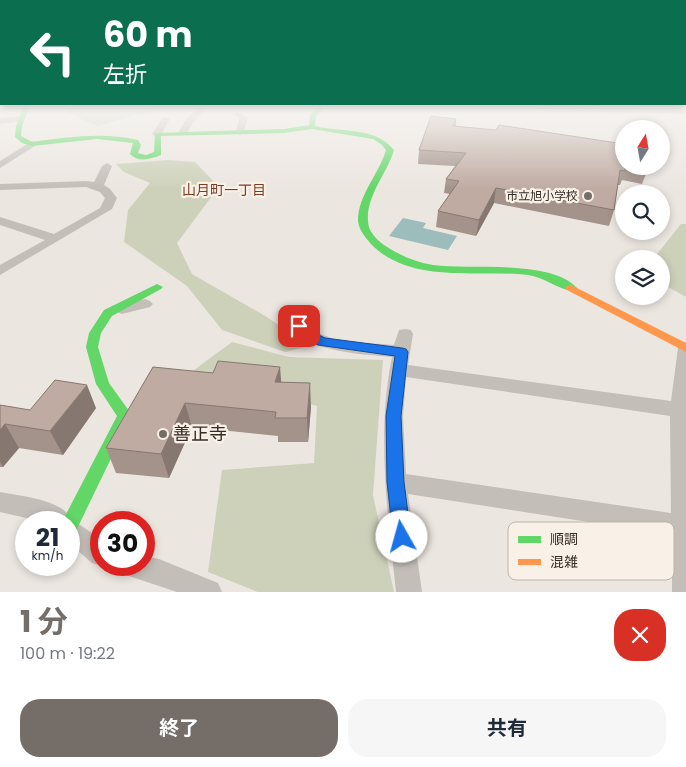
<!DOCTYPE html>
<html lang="ja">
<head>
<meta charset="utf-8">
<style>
  :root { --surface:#fff; --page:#f6f6f7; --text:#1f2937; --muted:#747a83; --accent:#756d68 }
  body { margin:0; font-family:Poppins,"Noto Sans JP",sans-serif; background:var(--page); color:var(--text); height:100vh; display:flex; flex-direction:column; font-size:19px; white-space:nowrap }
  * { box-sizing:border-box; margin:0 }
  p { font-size:16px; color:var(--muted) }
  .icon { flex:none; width:28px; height:28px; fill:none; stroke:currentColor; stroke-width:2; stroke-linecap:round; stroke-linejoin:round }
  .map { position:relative; height:592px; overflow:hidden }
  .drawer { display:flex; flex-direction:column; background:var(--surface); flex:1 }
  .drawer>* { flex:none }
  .top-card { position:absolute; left:0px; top:0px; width:686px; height:105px; box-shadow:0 2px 8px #0003; background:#0b6e4f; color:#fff; overflow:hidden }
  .needle { width:32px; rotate:11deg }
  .controls { position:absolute; left:615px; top:120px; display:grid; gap:10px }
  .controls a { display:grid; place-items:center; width:55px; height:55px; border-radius:50%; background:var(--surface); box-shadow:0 2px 8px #0003; font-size:25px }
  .speed { position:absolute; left:15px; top:511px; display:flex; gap:10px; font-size:25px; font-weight:700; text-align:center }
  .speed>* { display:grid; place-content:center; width:65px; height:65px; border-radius:50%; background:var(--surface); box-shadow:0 2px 8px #0003; line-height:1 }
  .speed small { font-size:12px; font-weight:400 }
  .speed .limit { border:8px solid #d22; background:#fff; color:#111 }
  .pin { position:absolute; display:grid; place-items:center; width:42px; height:42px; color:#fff; margin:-21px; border-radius:10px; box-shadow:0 2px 8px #0006 }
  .me { position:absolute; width:55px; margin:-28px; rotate:353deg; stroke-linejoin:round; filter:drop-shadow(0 0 4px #0008) }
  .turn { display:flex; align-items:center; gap:18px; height:105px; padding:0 20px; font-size:22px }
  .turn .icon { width:65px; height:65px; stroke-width:2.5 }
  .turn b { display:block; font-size:35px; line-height:42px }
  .round { display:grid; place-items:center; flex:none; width:52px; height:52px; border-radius:20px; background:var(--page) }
  .overview { display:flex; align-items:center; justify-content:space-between; height:85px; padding:0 20px }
  h1 { font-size:30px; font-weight:700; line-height:38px; color:var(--accent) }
  .primary-button { display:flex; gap:10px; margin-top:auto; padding:10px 20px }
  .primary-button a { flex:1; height:58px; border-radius:20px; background:var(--accent); color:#fff; font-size:20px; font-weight:700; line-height:58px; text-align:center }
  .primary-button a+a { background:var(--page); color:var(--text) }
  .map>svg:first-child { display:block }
  .green { fill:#cdd1ba }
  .water { fill:#9dbcbc }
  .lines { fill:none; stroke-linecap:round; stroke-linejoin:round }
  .lane { fill:#c4beb9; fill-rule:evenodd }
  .street { fill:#c4beb9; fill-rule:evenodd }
  .fast { fill:#63d668; fill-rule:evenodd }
  .slow { fill:#ff974d; fill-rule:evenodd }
  .wall { fill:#a4938b }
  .shaded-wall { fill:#867871 }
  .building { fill:#bfaba2; stroke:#867871 }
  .route { fill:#1a73e8; stroke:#114b97 }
  .poi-dot { fill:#756d68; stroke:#f9f1e7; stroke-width:2 }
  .labels { text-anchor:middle; stroke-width:4.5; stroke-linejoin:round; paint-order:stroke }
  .far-poi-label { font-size:12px; fill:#352c27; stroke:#f9f1e7; text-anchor:end }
  .far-neighbourhood-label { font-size:14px; fill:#813b23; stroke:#f9f1e7 }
  .near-poi-label { font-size:18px; fill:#352c27; stroke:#f9f1e7; text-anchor:start }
  .key { fill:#f9f1e7; stroke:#beb6ad; stroke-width:1 }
  .key-label { font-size:14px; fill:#352c27 }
</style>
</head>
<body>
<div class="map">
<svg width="686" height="592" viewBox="0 0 686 592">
  <rect width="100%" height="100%" fill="#ece6e0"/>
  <!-- green -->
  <path class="green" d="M72 106H166L98 126 67 113Z
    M168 160 195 162 213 181 212 196 177 243 192 274 267 317 309 346 285 352 222 330 187 286 124 242 128 210 150 183 124 172 116 164Z
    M681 224H686V297L661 283V259H653Z
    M232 342 289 357 383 360 373 495 394 592H258L208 572 222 470 314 463 317 406 190 373Z"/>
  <!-- water -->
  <path class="water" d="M403 218 426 223 423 228 457 236 448 250 389 236Z"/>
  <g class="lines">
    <!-- lane -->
    <path class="lane" d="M491 106 575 108 577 109 575 110 493 107Z"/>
    <!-- street -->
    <path class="street" d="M199 106 206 108 192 124 186 135H180L178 133 185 121Z
      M564 106 686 110V114L575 111Z
      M237 112 248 117 244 132 240 135 236 132 239 118 233 115Z
      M21 116 24 117V121L0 124V118Z
      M163 117 170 119 160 136H154L152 134Z
      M32 141 35 142V146L0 168V161Z
      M107 163 112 166 104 185 110 189 117 198 112 209 0 275V265L45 240 0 225V217L54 234 100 208 105 198 100 192 86 187 0 190V184L86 181 94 182 102 166Z
      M145 299 150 301 153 304 150 307 122 314 117 312 114 309 117 306Z
      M299 321C308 323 314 331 323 335 345 344 371 343 394 345L399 330 405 329 411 330 413 334 408 365 671 401 678 348 680 344 686 342V592H672V535L408 494 422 592H396C388 514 376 435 392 357 363 354 308 353 291 326L293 322ZM406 377 670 416 671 513 406 474 403 417Z
      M0 492C19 496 62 499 71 519L101 539V565H104L101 566 92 563 69 543V522H44L0 512Z
      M144 556 159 559 218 583 222 592H177L123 574 120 565H144Z"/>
    <!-- fast -->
    <path class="fast" d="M24 106H30L22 126 21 136 32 142C67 137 103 132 138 140L141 145 138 153 146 155 154 152 155 133 284 129 309 125 310 115 319 106H326L316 116 315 126C343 133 374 126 394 150 387 174 366 195 368 221 368 231 376 239 384 245 399 255 415 262 433 265 470 270 551 259 577 288L571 291C556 288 544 277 528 275 478 269 411 285 371 244 365 237 359 230 358 221 358 195 379 174 386 150L381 144 373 139 312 129 284 133 161 136V155C150 159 139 163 130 154L133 143 97 139 32 146 22 143 15 137 16 126Z
      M157 284 163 287 161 289 112 316 101 333 98 347 109 383 132 415 75 533 69 535V522H62L117 416 96 384 86 347 89 333 104 310Z"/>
    <!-- slow -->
    <path class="slow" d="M571 285 686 343V352L567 290 565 288 567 286Z"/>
  </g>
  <!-- wall -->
  <path class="wall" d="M676 106H686V108Z
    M456 119V126L624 166H648V169L642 184 622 180 620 185H618L614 210 609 226 494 203 476 236 436 227 438 211 450 194 444 193 446 179 455 166 418 164 419 150Z
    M153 367 282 382 311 407 308 442H278V436L192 427 169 478 116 473 106 448Z
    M0 405 30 410 96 408 63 455 19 448 3 467H0Z"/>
  <!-- shaded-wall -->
  <path class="shaded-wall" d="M496 188 494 203 476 236 479 220Z
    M280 367 282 391 275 382Z
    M310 383 311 407 308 442 307 418Z
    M87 385 96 408 63 455 50 431Z
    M185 403 192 427 169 478 161 454Z
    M5 424 19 448 3 467 0 462V430Z"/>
  <!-- building -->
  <path class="building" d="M431 116 456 119 453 126 496 130 499 125 624 144V166H625V171L620 170 614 210 496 188 479 220 438 211 459 181 446 179 466 153 419 150Z
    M629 166H648V169Z
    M218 361 280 367 275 382 310 383 307 418H275L276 412 185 403 161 454 106 448 153 367 213 373Z
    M55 380 87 385 50 431 5 424 0 430V405L30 410Z"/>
  <!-- sky -->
  <linearGradient id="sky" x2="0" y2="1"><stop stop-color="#8ab7d6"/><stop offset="0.56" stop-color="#f6f4f1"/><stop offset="1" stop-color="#f6f4f1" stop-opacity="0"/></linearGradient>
  <rect width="686" height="189" fill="url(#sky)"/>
  <!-- route -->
  <path class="route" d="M299 322 304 323 308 330 325 338 402 348 406 349 408 352 401 416 404 482 411 537 409 543 402 546 396 543 393 537 387 482 386 416 395 356 318 345 300 336 293 326Z"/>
  <!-- markers -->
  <g class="poi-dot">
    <circle cx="588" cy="196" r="5"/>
    <circle cx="163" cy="434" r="5"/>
  </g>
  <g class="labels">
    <!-- far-poi labels -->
    <g class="far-poi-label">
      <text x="578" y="200">市立旭小学校</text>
    </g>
    <!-- far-neighbourhood labels -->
    <g class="far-neighbourhood-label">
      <text x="224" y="195">山月町一丁目</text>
    </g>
    <!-- near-poi labels -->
    <g class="near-poi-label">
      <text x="173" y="440">善正寺</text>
    </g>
  </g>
  <!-- legend -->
  <rect x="508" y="522" width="166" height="58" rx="8" class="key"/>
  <rect x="518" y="536" width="23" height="7" fill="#63d668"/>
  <rect x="518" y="559" width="23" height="6" fill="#ff974d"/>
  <g class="key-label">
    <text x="550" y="544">順調</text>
    <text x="550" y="567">混雑</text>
  </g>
</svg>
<div class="controls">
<a><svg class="needle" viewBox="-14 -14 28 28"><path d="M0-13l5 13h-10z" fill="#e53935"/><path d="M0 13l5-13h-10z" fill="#747a83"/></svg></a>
<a><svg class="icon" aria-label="search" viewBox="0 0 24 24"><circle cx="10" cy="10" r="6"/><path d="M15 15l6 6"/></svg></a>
<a><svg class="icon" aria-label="layers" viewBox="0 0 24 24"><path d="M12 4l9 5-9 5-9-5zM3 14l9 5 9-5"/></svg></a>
</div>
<div class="speed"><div>21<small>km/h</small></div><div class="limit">30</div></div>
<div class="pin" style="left:299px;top:326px;background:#d93025"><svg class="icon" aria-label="arrive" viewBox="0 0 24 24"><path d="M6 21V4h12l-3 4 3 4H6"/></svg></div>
<svg class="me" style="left:402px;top:537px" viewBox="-20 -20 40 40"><circle r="19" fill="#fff"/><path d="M0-13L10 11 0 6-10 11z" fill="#1a73e8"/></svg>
<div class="top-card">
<div class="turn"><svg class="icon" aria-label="left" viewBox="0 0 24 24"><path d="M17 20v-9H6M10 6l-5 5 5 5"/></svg><div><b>60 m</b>左折</div></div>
</div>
</div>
<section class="drawer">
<div class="overview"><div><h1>1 分</h1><p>100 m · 19:22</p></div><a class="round" style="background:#d93025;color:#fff"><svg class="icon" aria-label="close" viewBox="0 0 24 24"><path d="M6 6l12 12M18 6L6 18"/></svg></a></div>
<div class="primary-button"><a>終了</a><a>共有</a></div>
</section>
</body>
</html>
